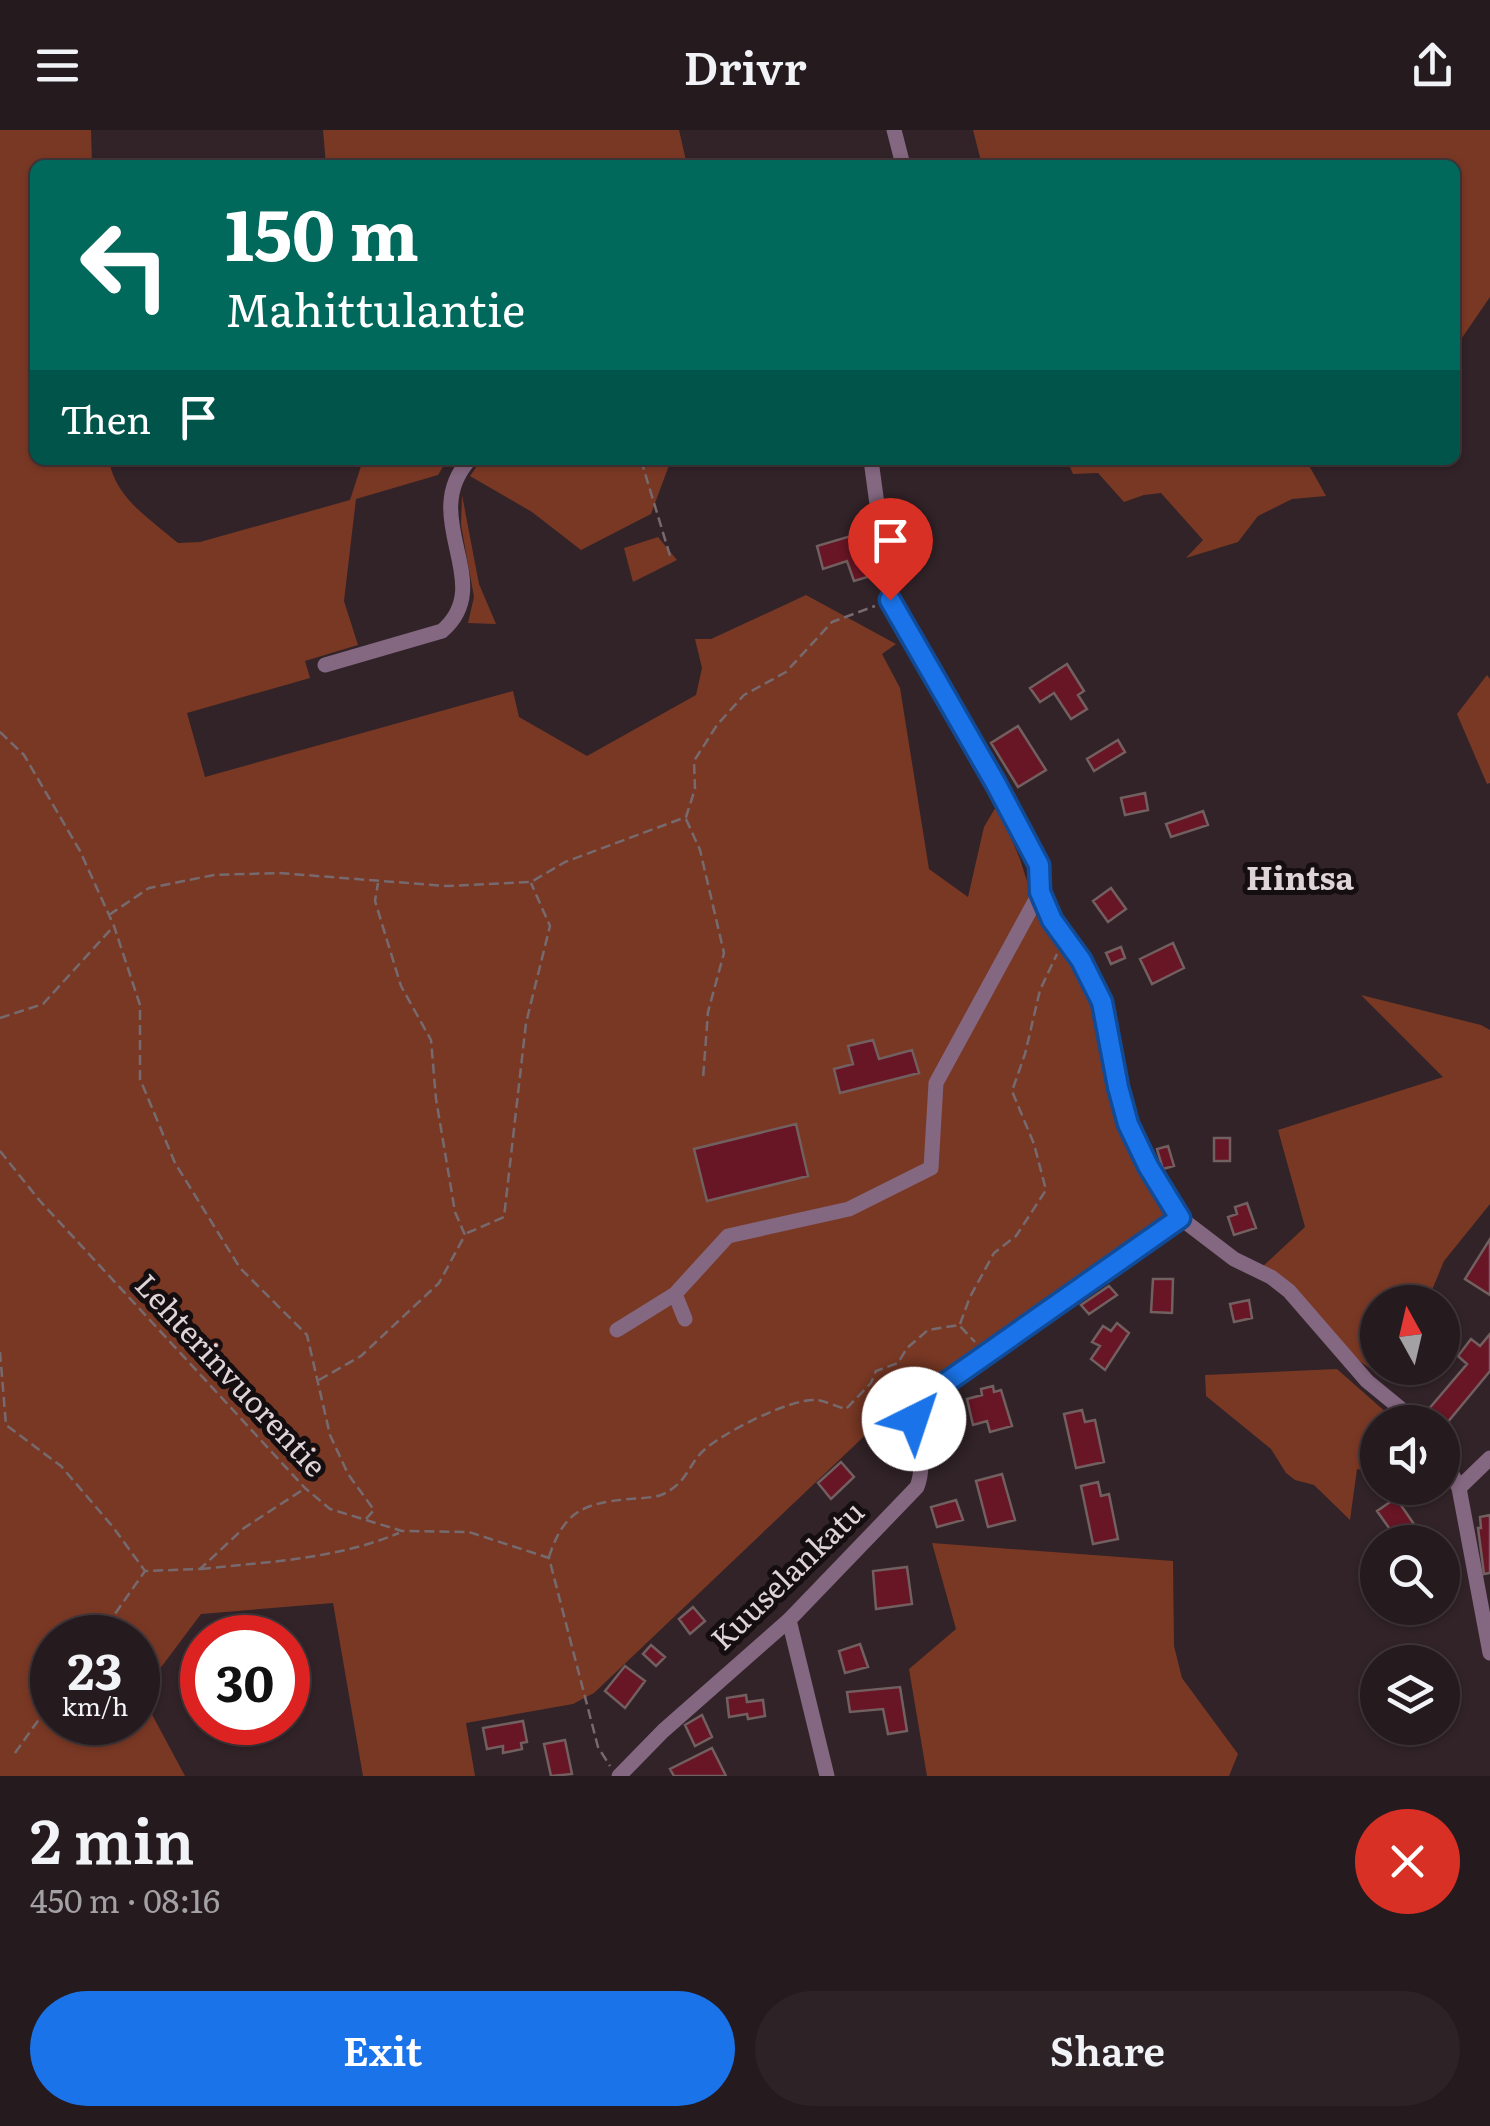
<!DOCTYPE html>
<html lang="en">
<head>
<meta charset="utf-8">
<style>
  :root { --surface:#251a1e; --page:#2d2327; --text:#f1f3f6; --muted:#a3a1a4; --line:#42383c; --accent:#1a73e8 }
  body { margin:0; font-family:Literata,serif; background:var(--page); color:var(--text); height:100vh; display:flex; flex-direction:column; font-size:38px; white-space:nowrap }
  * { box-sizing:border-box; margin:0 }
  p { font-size:32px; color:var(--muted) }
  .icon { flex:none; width:55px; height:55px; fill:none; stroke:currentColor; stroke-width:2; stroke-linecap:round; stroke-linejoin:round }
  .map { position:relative; height:1646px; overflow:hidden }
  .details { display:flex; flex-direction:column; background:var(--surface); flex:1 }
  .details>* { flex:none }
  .banner { position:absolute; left:30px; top:30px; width:1430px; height:305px; border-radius:15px; box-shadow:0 2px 8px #0004,0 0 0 2px var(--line); background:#00695c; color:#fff; overflow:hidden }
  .needle { width:65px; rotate:352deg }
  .controls { position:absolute; left:1360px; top:1155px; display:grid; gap:20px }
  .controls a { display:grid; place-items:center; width:100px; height:100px; border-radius:50%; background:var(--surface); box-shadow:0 2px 8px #0004,0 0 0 2px var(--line); font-size:50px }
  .speed { position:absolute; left:30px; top:1485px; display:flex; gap:20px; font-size:50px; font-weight:700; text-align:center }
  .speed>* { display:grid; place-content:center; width:130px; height:130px; border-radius:50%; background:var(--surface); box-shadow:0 2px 8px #0004,0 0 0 2px var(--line); line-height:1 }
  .speed small { font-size:25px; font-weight:400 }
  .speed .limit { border:15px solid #d22; background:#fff; color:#111 }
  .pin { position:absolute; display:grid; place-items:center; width:85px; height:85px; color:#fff; margin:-102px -42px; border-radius:50% 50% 50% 0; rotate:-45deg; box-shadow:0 0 10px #0007 }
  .pin .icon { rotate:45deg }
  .me { position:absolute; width:110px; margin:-55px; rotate:41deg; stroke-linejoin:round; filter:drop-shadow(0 0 8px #0008) }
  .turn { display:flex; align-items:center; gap:35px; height:210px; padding:0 30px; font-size:45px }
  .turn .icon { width:130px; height:130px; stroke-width:2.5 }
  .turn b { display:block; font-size:70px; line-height:85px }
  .then { display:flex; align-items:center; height:95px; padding:0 30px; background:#0003; gap:20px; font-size:38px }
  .round { display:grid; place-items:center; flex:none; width:105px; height:105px; border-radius:52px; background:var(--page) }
  .overview { display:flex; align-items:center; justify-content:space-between; height:170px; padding:0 30px }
  h1 { font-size:60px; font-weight:600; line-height:75px }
  .button { display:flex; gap:20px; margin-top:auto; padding:20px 30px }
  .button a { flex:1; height:115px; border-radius:60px; background:var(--accent); color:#fff; font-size:40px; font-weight:600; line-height:115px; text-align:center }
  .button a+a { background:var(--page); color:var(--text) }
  header { display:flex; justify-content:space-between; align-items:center; height:130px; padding:0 30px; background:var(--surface); font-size:45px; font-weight:600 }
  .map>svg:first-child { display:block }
  .green { fill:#793824; fill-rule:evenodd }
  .building { fill:#681525; stroke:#725f60; stroke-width:2.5 }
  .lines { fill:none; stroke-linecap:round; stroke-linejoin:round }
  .path { stroke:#766a6f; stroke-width:2.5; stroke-dasharray:10 5; stroke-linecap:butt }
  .minor { stroke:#846780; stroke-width:15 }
  .route-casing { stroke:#114b97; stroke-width:25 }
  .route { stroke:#1a73e8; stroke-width:18 }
  .labels { text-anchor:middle; stroke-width:10; stroke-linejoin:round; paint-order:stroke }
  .street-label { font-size:30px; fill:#ded4d8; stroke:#150e11 }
  .neighbourhood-label { font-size:32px; font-weight:bold; fill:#ded4d8; stroke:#150e11 }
</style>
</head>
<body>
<header><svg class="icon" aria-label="menu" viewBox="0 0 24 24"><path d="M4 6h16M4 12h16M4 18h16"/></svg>Drivr<svg class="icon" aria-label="share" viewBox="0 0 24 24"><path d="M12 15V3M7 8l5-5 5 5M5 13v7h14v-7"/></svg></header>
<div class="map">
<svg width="1490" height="1646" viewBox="0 0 1490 1646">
  <rect width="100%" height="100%" fill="#312328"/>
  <!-- green -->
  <path class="green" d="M0 0H91L92 35H35V330H109C115 368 150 389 178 413L200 412 350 370 363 330H447L438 345 356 369 344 471 358 515 305 531 310 548 187 583 205 647 513 561 519 587 587 626 696 565 702 538 695 509H711L806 465 896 514 882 524 900 558 929 739 968 767 984 697 997 675 1020 729 1037 783 1086 859 1098 887 1109 956 1123 1003 1145 1052 1173 1085 896 1276 594 1563 573 1574 466 1593 475 1646H363L333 1473 201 1484 141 1564 185 1646H0ZM52 1508H138V1592H52Z
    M323 0H679L687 35H326Z
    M973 0H1490V167L1455 218V35H982Z
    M481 330H671L651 384 581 420 532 382 470 346Z
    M1067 330H1306L1326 366 1292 369 1258 386 1238 412 1186 428 1203 410 1161 363 1144 365 1124 372 1098 343 1073 344Z
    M462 365 479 454 496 494 468 493 474 467 461 395Z
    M658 407 677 430 633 452 624 418Z
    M1487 545 1490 549V653L1487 654 1457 584Z
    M1361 865 1481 895 1490 900V1074L1444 1131 1427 1172H1378V1238H1399L1392 1253 1355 1228 1260 1139 1305 1097 1278 1000 1443 947Z
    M1337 1239 1397 1292H1378L1377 1343 1357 1339 1350 1390 1314 1355 1295 1350 1286 1343 1271 1319 1206 1266 1205 1245Z
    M932 1413 1173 1431 1174 1516 1182 1548 1238 1624 1229 1646H927L909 1539 956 1499Z"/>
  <!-- building -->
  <path class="building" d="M871 400 881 443 854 451 847 431 823 439 817 416Z
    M1067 534 1084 561 1078 565 1087 579 1071 589 1054 563 1040 572 1030 558Z
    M1018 596 1046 640 1018 657 991 613Z
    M1118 610 1125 622 1094 641 1087 629Z
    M1145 663 1148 680 1125 685 1121 668Z
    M1203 681 1208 695 1171 707 1166 694Z
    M1111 758 1126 779 1108 792 1093 771Z
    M1173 813 1184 838 1152 854 1140 829Z
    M1121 817 1125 828 1111 834 1106 823Z
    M873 910 879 929 912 920 919 943 840 963 834 939 853 934 848 916Z
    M796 994 808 1046 707 1071 694 1019Z
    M1214 1008H1230V1031H1214Z
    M1168 1016 1174 1036 1163 1039 1157 1019Z
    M1247 1073 1256 1098 1234 1105 1228 1087 1237 1084 1235 1077Z
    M1490 1109V1165L1465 1149Z
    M1153 1149H1173L1172 1183 1151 1182Z
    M1109 1156 1117 1165 1089 1184 1081 1175Z
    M1249 1170 1252 1188 1234 1192 1230 1174Z
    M1117 1193 1129 1203 1105 1240 1091 1229 1100 1216 1092 1212 1103 1196 1111 1201Z
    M1490 1204V1241L1442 1299V1292H1428L1422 1287 1467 1234 1458 1226 1471 1209 1480 1216Z
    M993 1256 994 1262 1001 1260 1012 1296 990 1302 987 1291 973 1295 967 1269 982 1265 981 1259Z
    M1082 1280 1085 1292 1095 1290 1104 1332 1076 1338 1064 1284Z
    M841 1332 854 1347 831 1369 818 1353Z
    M1002 1344 1015 1390 988 1397 976 1351Z
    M1098 1352 1101 1366 1109 1364 1118 1409 1093 1414 1081 1356Z
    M1396 1368 1418 1400 1399 1412 1377 1381Z
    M956 1370 963 1390 937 1397 931 1377Z
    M1490 1385V1443L1484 1444 1478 1398H1481L1480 1387Z
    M907 1437 912 1474 876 1479 873 1441Z
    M693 1477 705 1491 690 1504 679 1489Z
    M860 1514 868 1537 845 1543 839 1521Z
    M651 1515 665 1527 656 1536 643 1524Z
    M625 1536 645 1551 625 1578 605 1561Z
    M900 1557 907 1601 888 1604 883 1579 850 1582 847 1562Z
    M746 1565 747 1572 763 1570 765 1586 748 1589 747 1584 729 1587 727 1568Z
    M702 1585 712 1607 695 1616 685 1595Z
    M523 1591 527 1612 521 1613 522 1619 503 1623V1616L487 1619 483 1598Z
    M245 1592H277L262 1609Z
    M565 1610 572 1644 551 1646 544 1614Z
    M712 1618 726 1646H674L670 1639Z"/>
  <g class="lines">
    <!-- path -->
    <path class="path" d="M641 330 671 429
      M0 602 24 625 80 721 114 796 140 875V949L175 1033 240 1138 307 1205 330 1305 348 1344 374 1380 366 1389
      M686 689 700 720 724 823 708 882 703 949
      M109 785 149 758 214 745 279 743 446 756 531 752 565 732 686 687 695 659 694 631 717 595 744 565 786 542 832 492 875 476
      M0 888 43 874 113 797
      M0 1021 40 1071 305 1358 330 1379 402 1401 469 1402 549 1428 598 1617 610 1636
      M467 1103 504 1087 526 893 550 796 531 753
      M960 1194 970 1167 994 1123 1016 1106 1046 1060 1034 1014 1012 961 1025 924 1040 860 1057 824
      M0 1222 6 1295 61 1336 113 1397 145 1441
      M319 1250 361 1226 439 1153 465 1105 455 1082 436 969 431 910 401 856 375 771 378 753
      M549 1427C564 1380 585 1373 630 1369 640 1368 652 1368 661 1365 687 1354 688 1335 703 1321 722 1303 791 1268 816 1270 826 1271 837 1277 846 1279L871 1253 876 1241 898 1233 907 1218 928 1200 959 1195 975 1212
      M201 1439C267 1432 337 1429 399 1403
      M98 1508 145 1441 200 1439 244 1398 304 1359
      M15 1623 52 1571"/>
    <!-- minor -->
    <path class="minor" d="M894 0 903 35
      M871 330 890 470 997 654 1039 735 1040 762 1052 790 1081 830 1102 872 1118 957 1128 993 1148 1037 1179 1087 1234 1129 1271 1147 1289 1161 1367 1251 1417 1292
      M325 535 442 501C498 453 417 389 469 330
      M675 1164 685 1189
      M617 1200 675 1164 728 1106 849 1079 931 1038 936 953 1040 762
      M1442 1325 1459 1358 1490 1523
      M1459 1358 1490 1328
      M789 1490 827 1646
      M619 1646 663 1601 789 1490 917 1357C928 1329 911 1302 917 1274L1179 1087"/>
  </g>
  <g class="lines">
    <!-- route casing -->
    <g class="route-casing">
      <path id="route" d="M890 470 996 654 1039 735 1040 762 1052 790 1081 830 1102 872 1118 957 1128 994 1148 1036 1180 1088 924 1268 917 1274 914 1289"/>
    </g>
    <!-- route -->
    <use href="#route" class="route"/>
  </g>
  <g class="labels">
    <!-- street labels -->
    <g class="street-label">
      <text transform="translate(230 1246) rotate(47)" y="10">Lehterinvuorentie</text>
      <text transform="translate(788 1446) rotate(-44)" y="10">Kuuselankatu</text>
    </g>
    <!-- neighbourhood labels -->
    <g class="neighbourhood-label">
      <text x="1300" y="760">Hintsa</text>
    </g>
  </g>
</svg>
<div class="controls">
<a><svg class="needle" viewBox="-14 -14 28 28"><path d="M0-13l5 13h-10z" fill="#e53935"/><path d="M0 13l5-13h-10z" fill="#a3a1a4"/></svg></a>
<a><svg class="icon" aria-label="sound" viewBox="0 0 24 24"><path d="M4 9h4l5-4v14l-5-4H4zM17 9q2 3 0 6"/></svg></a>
<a><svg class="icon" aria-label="search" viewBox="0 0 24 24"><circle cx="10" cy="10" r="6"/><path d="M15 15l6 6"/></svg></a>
<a><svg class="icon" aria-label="layers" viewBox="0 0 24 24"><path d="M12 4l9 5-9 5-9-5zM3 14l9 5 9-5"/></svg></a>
</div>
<div class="speed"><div>23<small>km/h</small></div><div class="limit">30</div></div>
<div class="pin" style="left:890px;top:470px;background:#d93025"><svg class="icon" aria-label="arrive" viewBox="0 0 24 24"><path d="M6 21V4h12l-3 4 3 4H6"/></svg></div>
<svg class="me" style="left:914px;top:1289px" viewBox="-20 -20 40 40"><circle r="19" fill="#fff"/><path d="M0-13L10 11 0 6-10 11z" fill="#1a73e8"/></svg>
<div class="banner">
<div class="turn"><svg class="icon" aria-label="left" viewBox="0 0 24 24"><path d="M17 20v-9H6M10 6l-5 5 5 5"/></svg><div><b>150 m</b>Mahittulantie</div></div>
<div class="then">Then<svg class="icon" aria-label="arrive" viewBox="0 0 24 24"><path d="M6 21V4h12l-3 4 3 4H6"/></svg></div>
</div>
</div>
<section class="details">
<div class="overview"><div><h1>2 min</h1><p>450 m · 08:16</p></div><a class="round" style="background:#d93025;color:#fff"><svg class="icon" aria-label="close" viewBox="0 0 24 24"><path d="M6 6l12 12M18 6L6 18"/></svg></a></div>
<div class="button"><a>Exit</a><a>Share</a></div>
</section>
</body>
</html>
